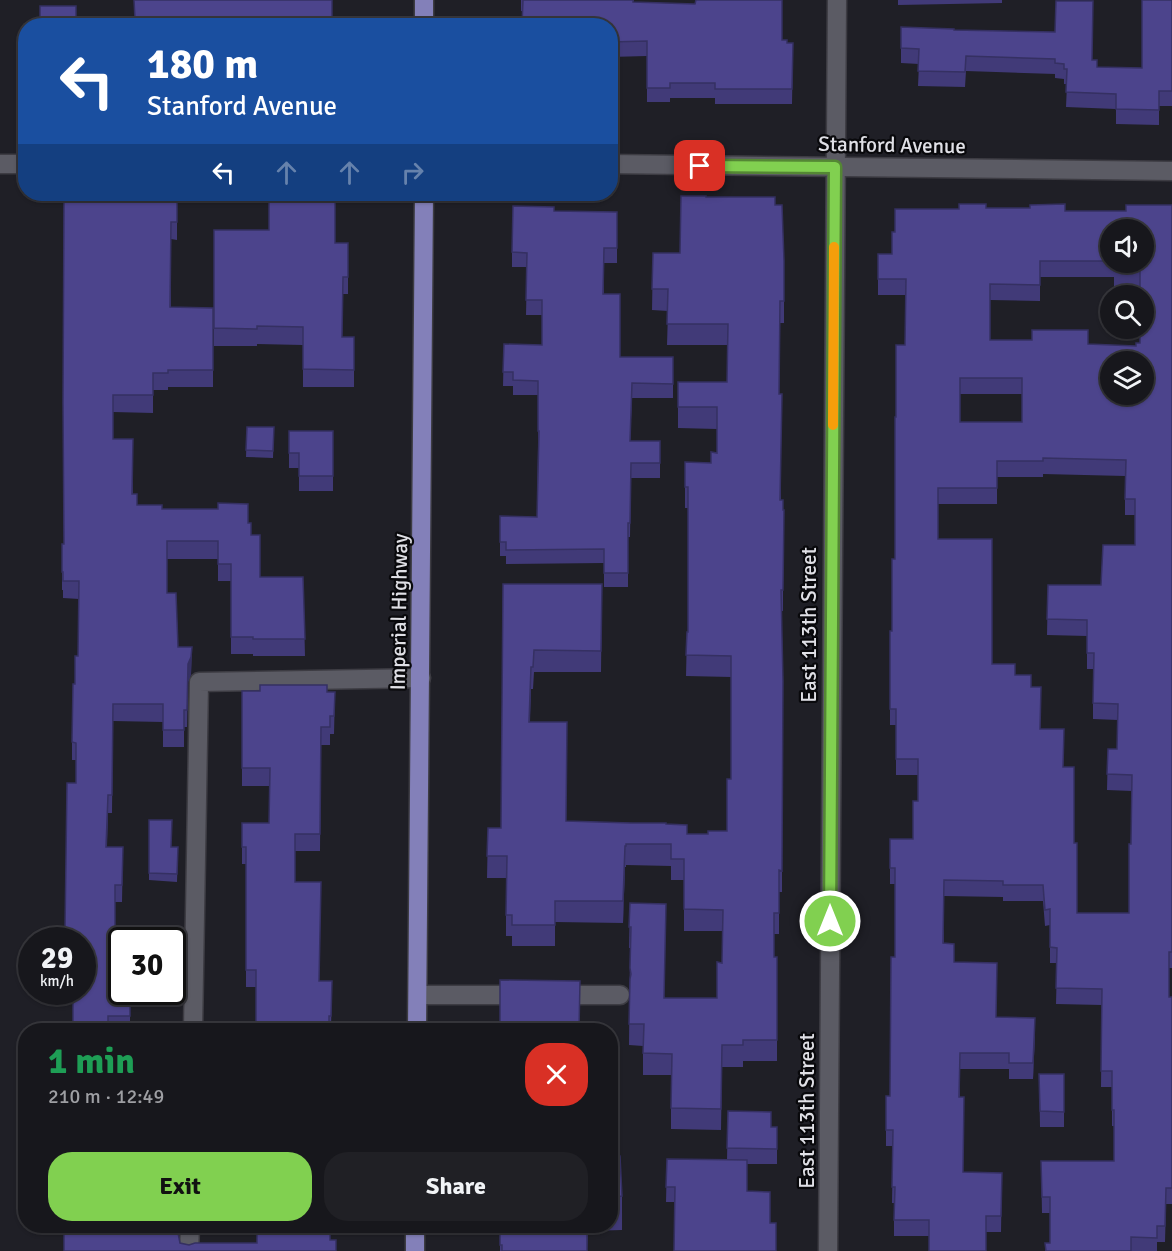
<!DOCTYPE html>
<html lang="en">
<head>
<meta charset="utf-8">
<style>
  :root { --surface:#17171c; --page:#202025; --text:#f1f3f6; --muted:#9e9fa3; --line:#36363b; --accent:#81d050 }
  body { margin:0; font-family:Signika,sans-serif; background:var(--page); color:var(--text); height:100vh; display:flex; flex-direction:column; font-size:22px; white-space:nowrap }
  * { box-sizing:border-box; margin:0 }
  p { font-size:20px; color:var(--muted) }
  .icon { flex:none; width:33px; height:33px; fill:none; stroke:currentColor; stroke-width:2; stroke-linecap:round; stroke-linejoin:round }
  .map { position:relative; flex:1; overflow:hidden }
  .drawer { position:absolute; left:18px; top:1023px; width:600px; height:210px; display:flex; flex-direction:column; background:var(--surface); border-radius:24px; box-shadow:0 2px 4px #0004,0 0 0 2px var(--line) }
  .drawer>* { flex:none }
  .guide { position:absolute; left:18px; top:18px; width:600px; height:183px; border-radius:24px; box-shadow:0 2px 4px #0004,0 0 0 2px var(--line); background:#1a4fa0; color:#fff; overflow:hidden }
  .tools { position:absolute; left:1100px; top:219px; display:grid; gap:12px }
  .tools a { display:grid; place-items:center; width:54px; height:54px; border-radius:50%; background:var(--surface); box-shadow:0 2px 4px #0004,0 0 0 2px var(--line); font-size:30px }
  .speed { position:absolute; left:18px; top:927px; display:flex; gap:12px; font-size:30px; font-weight:700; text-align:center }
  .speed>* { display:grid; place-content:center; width:78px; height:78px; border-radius:50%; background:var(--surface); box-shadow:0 2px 4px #0004,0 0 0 2px var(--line); line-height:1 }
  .speed small { font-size:15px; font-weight:400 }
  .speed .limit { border:3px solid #111; border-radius:9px; background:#fff; color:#111 }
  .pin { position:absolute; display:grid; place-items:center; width:51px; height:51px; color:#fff; margin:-26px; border-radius:12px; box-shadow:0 3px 9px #0006 }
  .me { position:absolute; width:66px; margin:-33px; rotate:0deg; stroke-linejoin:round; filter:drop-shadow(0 0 4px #0008) }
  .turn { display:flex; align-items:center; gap:21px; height:126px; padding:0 30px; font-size:27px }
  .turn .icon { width:78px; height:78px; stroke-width:2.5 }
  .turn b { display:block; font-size:42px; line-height:51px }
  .lanes { display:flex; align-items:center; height:57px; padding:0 30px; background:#0003; justify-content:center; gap:30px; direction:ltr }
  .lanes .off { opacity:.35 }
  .round { display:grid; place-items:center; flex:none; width:63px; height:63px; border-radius:24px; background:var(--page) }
  .overview { display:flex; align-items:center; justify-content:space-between; height:102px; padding:0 30px }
  h1 { font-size:36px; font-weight:800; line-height:45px; color:#1e9e55 }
  .action { display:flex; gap:12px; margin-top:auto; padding:12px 30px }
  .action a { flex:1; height:69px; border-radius:24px; background:var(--accent); color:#111; font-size:24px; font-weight:800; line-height:69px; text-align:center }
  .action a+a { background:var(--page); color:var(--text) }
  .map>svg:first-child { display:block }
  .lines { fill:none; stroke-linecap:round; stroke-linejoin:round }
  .minor-casing { stroke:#3d3c43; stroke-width:21 }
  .major-casing { stroke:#3d3c43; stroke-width:21 }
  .minor { stroke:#5b5b64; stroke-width:18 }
  .major { stroke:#8380b9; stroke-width:18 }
  .wall { fill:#413a78; fill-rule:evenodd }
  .shaded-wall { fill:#353062 }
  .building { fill:#4c448c; stroke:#353062; stroke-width:1.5; fill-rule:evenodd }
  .route-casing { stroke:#548734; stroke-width:15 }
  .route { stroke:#81d050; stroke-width:10 }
  .slow { stroke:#f59e0b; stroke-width:10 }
  .labels { text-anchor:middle; stroke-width:4.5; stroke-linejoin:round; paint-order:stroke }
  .street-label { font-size:21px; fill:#e0e0e6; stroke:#09090c }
</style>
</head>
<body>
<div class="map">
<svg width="1172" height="1251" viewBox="0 0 1172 1251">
  <rect width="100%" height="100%" fill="#1f1f26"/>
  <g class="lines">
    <!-- minor casing -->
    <g class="minor-casing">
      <path id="minor" d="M0 164H26
        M610 164 1172 171
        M418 995H524
        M555 995H620
        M193 1030 199 682 421 678
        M189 1251 190 1226
        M828 1251 837 0"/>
    </g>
    <!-- major casing -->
    <g class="major-casing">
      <path id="major" d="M424 26V0
        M417 1030 424 194
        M415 1251V1226"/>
    </g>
    <!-- minor -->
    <use href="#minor" class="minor"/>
    <!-- major -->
    <use href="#major" class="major"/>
  </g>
  <!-- wall -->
  <path class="wall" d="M521 0H634L633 2 782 40 787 43H793L792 104H715V98H670V102H647V56L610 57V26L521 11Z
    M898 0H1002V3L898 5Z
    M1172 0V106H1159V125L1116 124V109L1066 107 1067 84H1064V79L1055 78V74L966 71 965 87 918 86 919 64 901 63V27L954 30 1092 60 1097 67 1142 68Z
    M83 194H177V240L171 239V307L213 308V387H168V390H153V413L113 412V439H133V494H137V505H162V509H218V503L248 504V523H251V535H260V577H303L305 656H253V654H231V581H218V559H167V593H176L178 647H192L191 674 188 682 187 727H184V747H163V722L113 721 112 813H108L107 847H123L122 902H115V934H178V960H182V1001H130V1030H73V998H75V992H82V940H65L67 783H76V760H72V742L73 684H75V656H78L79 599 63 598V590H62V544H64L63 403 64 202H83ZM122 940H172V992H122Z
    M706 197 775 205 784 261V323H780L779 394 781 500 783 510V611H782V892H779V934H774V957H777V1061H743V1067H722L721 1130 671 1129V1075H643V1046L629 1045 630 948H629L630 903 665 998H717L722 963 723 931H684V880H671V866L626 865V867H625L623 923 555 922V946H512V936H506V878H487L488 828H501L503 584H602L601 672H534L533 689H531L530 722 566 821 666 824 687 834H708L727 831 731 779V677L686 676 687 632H688V508H685V462L711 463 717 453V429L678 428V382H727L728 345H667L668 311 652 310 653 253H680Z
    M1172 205V968H1169V997H1172V1204H1166L1165 1242H1157V1251H1045L1050 1243V1213H1042L1041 1161H1114V1126H1112V1087H1101L1102 1005 1056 1004 1057 963H1050V925L1045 926 1043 901H1003V897L944 896V943L954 962 996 1017 1035 1034 1033 1079H1009V1069H960V1097L963 1172 1002 1173 1001 1232H986L929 1236H894V1203H892L893 1146H886V1096H890L895 957V884H890V839H913L918 801V775H896V725H890V631H892L895 559 896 417 905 345 906 295H878V254H892L895 232 959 209 986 208 1065 211H1126ZM1110 230 1143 262H1110ZM1040 277H1114V287H1140V343L1136 346 990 340V300L1040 301ZM960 394H1022V422H960ZM1043 474 1125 476V515H1135V545L1101 585H1048L1047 635 1087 636V669H1093V719L1118 720 1117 749H1108L1107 790 1132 791 1129 913H1077L1074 843 1063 767 1064 745 1040 729 1031 687 1015 675 992 664 938 539V504H997V477H1043Z
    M554 211 617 212V263H604V294L620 357H673V398H632L630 441H660V478H631L630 537H628V587H604V563L506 564V556H500V516L537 517 538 446V395H513V386H503L504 344 542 345V315H526L527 267H512V252Z
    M214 230 335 243H348V294H343L342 337H354V387H303V345L257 344V346H214Z
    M247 427H274L273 458 246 457Z
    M289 431H333V491H299V468H289Z
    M242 691 335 692 334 734H330V745H321L320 851H295V882L319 981H332L331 1030H256V987H246V864H242V823H269L270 786H242Z
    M149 820 172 847H178L177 882 149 880Z
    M1039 1074H1064V1127H1040Z
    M728 1111 771 1127H777V1164H747L675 1202H666L667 1159 727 1160Z
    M610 1157 622 1196V1230L588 1231 587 1251H500V1226H610Z"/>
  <!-- shaded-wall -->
  <path class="shaded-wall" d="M192 647 191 674 188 682 187 727 188 664Z
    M625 846V867L623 923V901Z
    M1035 1018V1034L1033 1079V1063Z"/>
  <!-- building -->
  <path class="building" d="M134 0H332V24L338 25V26H40V6H76V19H135Z
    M523 0H633V2L695 4 696 0H782V40H787V43H793L792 89H715V83H670V88H647V41L610 42V26H522Z
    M1142 0H1172V91H1159V110L1116 109V94L1066 92 1067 69H1064V64L1055 63V59L966 56 965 72 918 71 919 49 901 48V27L954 29V30L1055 32 1056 1H1093L1092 60H1097V67L1142 68Z
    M83 194H177V222H171L170 307 213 308V370H168V373H153V395H113V439H133L132 494H137V505H162V509H218V503L248 504V523H251V535H260V577H303L305 639H253V637H231V564H218V541H167V593H176L178 647H192L191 657 188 664 187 710H184V730H163V704H113L112 795H108L106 847H123L122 885H115V934H178V960H182V983H172V940H122V992H130V1016H108V1030H73V998H75V992H82V940H71V930H65L67 783H76V743L72 742 73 684H75V656H78L79 581H63V572H62V544H64L63 403 64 202H83Z
    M269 194H335V243H348V277H343L342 337H354V370L303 369V327L257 326V329L214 328V230H269Z
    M681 196H706V197H775V205H782L784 261V301H780L779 394H782L780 500H783V510H784L783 590H781L783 681 782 871 779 870V913H774V957H777V1040H743V1045H722L721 1109 671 1108 672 1054 643 1053 644 1024H629L630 979 631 974 630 968 631 927H629L630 903 666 904 664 998H717V962L722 963 723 910 684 909V859H671V844H626V846H625L623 901H555V925H512V915H506L507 856H487L488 828H501L503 584H602L601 651 534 650 533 667H531L529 722H567L566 821 631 823H666V824L687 825V834H708V831H727V779H731V656L686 655 687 632H688V487H685V462L711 463V452L717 453V407H678V382H727L728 324H667L668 289H652L653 253H680Z
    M959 204H986V208H1030V205L1065 204V211H1126V205H1172V952H1169V997H1172V1188H1166L1165 1226H1157V1238L1131 1237V1251H1046L1045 1243H1050V1197H1042L1041 1161H1114V1110H1112V1071H1101L1102 989 1056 988 1057 948 1050 947V909L1045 910 1043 885H1003V881L944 880 943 943 954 944V962L997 963 996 1017 1035 1018 1033 1063H1009V1053H960L959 1097H964L963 1172 1002 1173 1001 1216H986V1251H929V1220H894L895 1187H892L893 1130H886V1096H890L891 957H895V868H890V839H913V801H918V759H896V709H890V631H892V559H895V417H896V345H905L906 279H878V254H892V232H895V209H959ZM1110 230H1143V262H1114V271H1140V296H1143V328H1140V343H1136V346L1088 344V330H1032V340H990V284L1040 285V261H1110ZM1110 362H1143V394H1110ZM960 378H1022V422H960ZM1043 458 1126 460 1125 499H1135V545H1103L1101 585H1048L1047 619 1087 620V653H1094L1093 703 1118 704 1117 749H1108L1107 774 1132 775 1131 844H1129V913H1077V843H1074V767H1063L1064 729H1040L1041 687H1031V675H1015V664H992V539H938V488H997V461H1043Z
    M513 206 554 207V211L617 212V248H604L603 294H620V357H673V384L632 383 630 441H660V463H631L630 523H628V573H604V549L506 550V542H500V516L537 517 539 431H538V381L513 380V372H503L504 344 542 345V300H526L527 253 512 252Z
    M247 427H274L273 451 246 450Z
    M289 431H333V476H299V453H289Z
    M260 685H327V692H335L334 716H330V727H321L320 834H295V882H321L319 981H332L331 1016H329V1030H256V970H246V847H242V823H269L270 768H242V691H260Z
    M149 820H172L171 847H178L177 874 149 873Z
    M500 980 580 981 579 1030H500Z
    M1039 1074H1064V1112L1040 1111Z
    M728 1111 771 1112V1127H777V1149L727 1148Z
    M620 1156 622 1196 610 1197V1157Z
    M667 1159 747 1160V1191L770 1192V1223H776V1251H674L675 1187H666Z
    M64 1226H178V1233L180 1243 189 1245 195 1243H257V1226H330V1240H336V1251H64Z
    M500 1226H587V1251H502V1245H500Z"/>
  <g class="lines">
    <!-- route casing -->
    <g class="route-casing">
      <path id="route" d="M700 166 835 167 830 921"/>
    </g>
    <!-- route -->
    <use href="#route" class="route"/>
    <!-- slow -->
    <path class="slow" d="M833 425 834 247"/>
  </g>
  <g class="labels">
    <!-- street labels -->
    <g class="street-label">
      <text transform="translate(892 145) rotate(1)" y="7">Stanford Avenue</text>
      <text transform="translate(399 612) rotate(-89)" y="7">Imperial Highway</text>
      <text transform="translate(809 625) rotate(-90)" y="7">East 113th Street</text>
      <text transform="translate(807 1111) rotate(-90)" y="7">East 113th Street</text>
    </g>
  </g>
</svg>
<div class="tools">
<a><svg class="icon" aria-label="sound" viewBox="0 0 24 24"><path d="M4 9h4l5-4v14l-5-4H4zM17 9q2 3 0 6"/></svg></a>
<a><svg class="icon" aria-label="search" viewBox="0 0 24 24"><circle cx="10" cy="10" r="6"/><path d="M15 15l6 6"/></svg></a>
<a><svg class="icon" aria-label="layers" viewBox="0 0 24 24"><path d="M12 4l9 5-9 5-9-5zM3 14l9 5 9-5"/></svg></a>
</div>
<div class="speed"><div>29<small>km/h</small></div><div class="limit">30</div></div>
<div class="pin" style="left:700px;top:166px;background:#d93025"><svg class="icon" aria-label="arrive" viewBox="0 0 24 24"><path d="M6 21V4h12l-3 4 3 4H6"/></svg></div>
<svg class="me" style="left:830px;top:921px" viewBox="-20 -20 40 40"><circle r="17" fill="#81d050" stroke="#fff" stroke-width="3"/><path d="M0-11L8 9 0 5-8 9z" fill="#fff"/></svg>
<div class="guide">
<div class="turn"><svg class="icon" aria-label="left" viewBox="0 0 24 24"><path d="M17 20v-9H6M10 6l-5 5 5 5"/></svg><div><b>180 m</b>Stanford Avenue</div></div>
<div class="lanes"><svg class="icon" aria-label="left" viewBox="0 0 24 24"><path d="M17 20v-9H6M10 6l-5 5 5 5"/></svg><svg class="icon off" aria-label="ahead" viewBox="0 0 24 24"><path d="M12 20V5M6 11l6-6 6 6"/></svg><svg class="icon off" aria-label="ahead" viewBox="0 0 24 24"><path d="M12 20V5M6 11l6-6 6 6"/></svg><svg class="icon off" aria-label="right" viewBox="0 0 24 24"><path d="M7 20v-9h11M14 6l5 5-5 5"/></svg></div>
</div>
<section class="drawer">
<div class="overview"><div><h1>1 min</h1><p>210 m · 12:49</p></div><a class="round" style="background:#d93025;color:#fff"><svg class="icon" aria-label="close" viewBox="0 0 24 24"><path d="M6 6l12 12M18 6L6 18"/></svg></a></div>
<div class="action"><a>Exit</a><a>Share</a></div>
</section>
</div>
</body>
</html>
